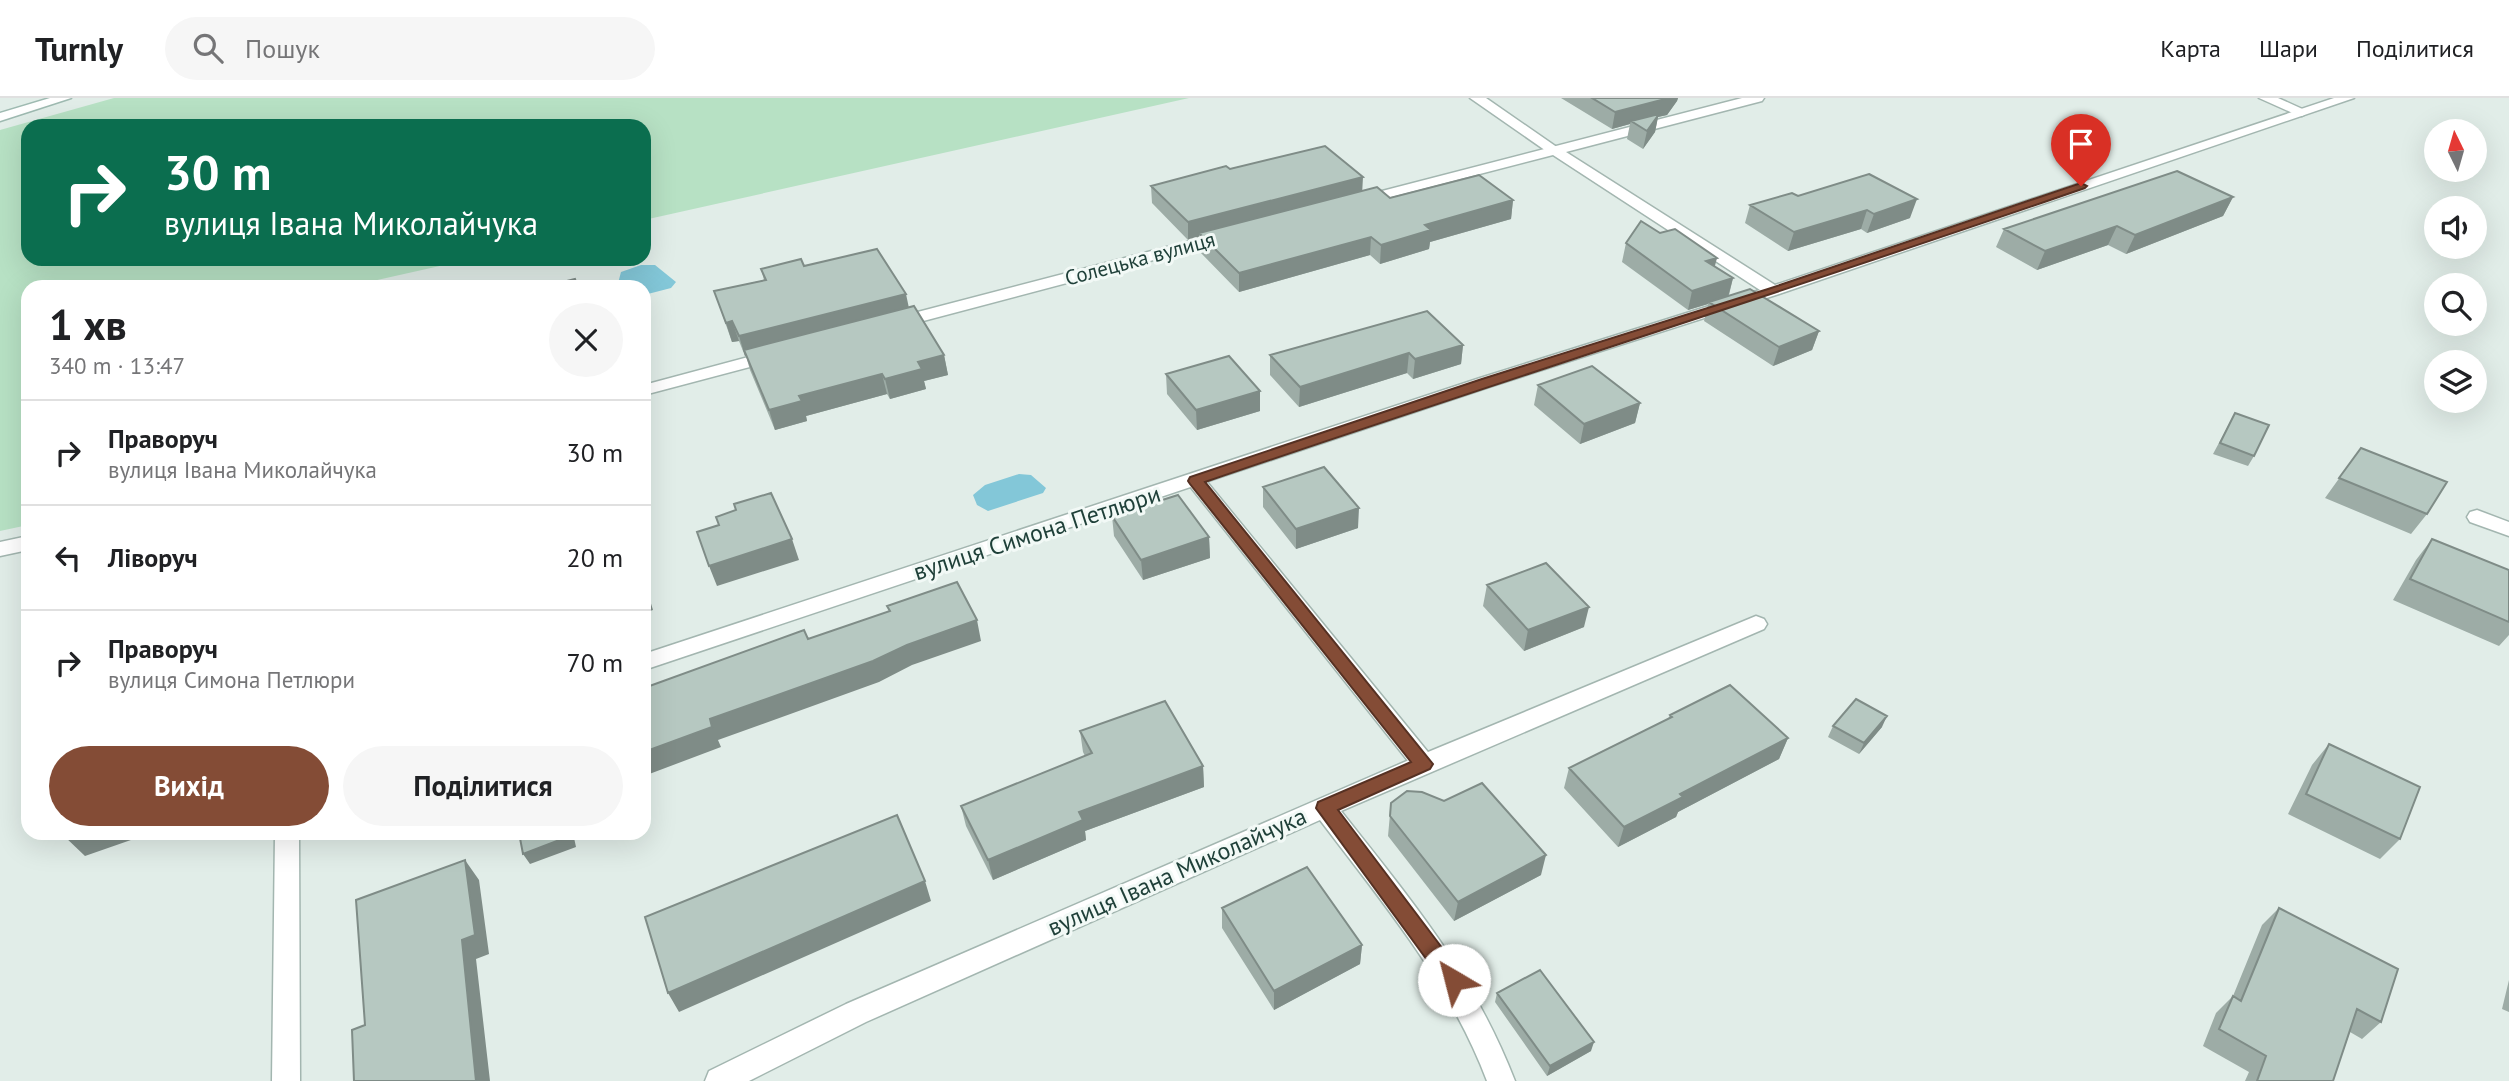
<!DOCTYPE html>
<html lang="uk">
<head>
<meta charset="utf-8">
<style>
  :root { --surface:#fff; --page:#f6f6f6; --text:#202124; --muted:#757577; --line:#e0e0e0; --accent:#844c36 }
  body { margin:0; font-family:"PT Sans",sans-serif; background:var(--page); color:var(--text); height:100vh; display:flex; flex-direction:column; font-size:26px; white-space:nowrap }
  * { box-sizing:border-box; margin:0 }
  p { font-size:23px; color:var(--muted) }
  .icon { flex:none; width:38px; height:38px; fill:none; stroke:currentColor; stroke-width:2; stroke-linecap:round; stroke-linejoin:round }
  .map { position:relative; flex:1; overflow:hidden }
  .sheet { position:absolute; left:21px; top:182px; width:630px; height:560px; display:flex; flex-direction:column; background:var(--surface); border-radius:21px; box-shadow:0 7px 28px #0002 }
  .sheet>* { flex:none }
  .top-card { position:absolute; left:21px; top:21px; width:630px; height:147px; border-radius:21px; box-shadow:0 7px 28px #0002; background:#0b6e4f; color:#fff; overflow:hidden }
  .needle { width:46px; rotate:355deg }
  .tools { position:absolute; left:2424px; top:21px; display:grid; gap:14px }
  .tools a { display:grid; place-items:center; width:63px; height:63px; border-radius:50%; background:var(--surface); box-shadow:0 7px 28px #0002; font-size:35px }
  .pin { position:absolute; display:grid; place-items:center; width:60px; height:60px; color:#fff; margin:-72px -30px; border-radius:50% 50% 50% 0; rotate:-45deg; box-shadow:0 0 7px #0007 }
  .pin .icon { rotate:45deg }
  .me { position:absolute; width:77px; margin:-38px; rotate:323deg; stroke-linejoin:round; filter:drop-shadow(0 0 5px #0008) }
  .turn { display:flex; align-items:center; gap:24px; height:147px; padding:0 28px; font-size:32px }
  .turn .icon { width:91px; height:91px; stroke-width:2.5 }
  .turn b { display:block; font-size:49px; line-height:60px }
  .round { display:grid; place-items:center; flex:none; width:74px; height:74px; border-radius:37px; background:var(--page) }
  .headline { display:flex; align-items:center; justify-content:space-between; height:119px; padding:0 28px }
  h1 { font-size:42px; font-weight:600; line-height:52px }
  .cta { display:flex; gap:14px; margin-top:auto; padding:14px 28px }
  .cta a { flex:1; height:80px; border-radius:42px; background:var(--accent); color:#fff; font-size:28px; font-weight:600; line-height:80px; text-align:center }
  .cta a+a { background:var(--page); color:var(--text) }
  ul { padding:0; list-style:none }
  li { display:flex; align-items:center; gap:21px; height:105px; padding:0 28px; border-top:2px solid var(--line) }
  li div { flex:1 }
  li b { display:block; font-size:26px }
  li em { font-style:normal }
  header { display:flex; align-items:center; gap:42px; box-sizing:border-box; height:98px; padding:0 35px; background:var(--surface); border-bottom:2px solid var(--line) }
  header strong { font-size:33px }
  nav { display:flex; gap:38px; margin-inline-start:auto; font-size:24px }
  .search { width:490px; height:63px; background:var(--page); display:flex; align-items:center; gap:18px; box-sizing:border-box; padding:0 24px; border-radius:38px; color:var(--muted); font-size:26px }
  .map>svg:first-child { display:block }
  .green { fill:#b7e1c4 }
  .water { fill:#83c7d8 }
  .lines { fill:none; stroke-linecap:round; stroke-linejoin:round }
  .lane-casing { stroke:#a3b6b0; stroke-width:3 }
  .street-casing { stroke:#a3b6b0; stroke-width:3 }
  .secondary-casing { stroke:#9ebab1; stroke-width:3 }
  .lane { fill:#fff; fill-rule:evenodd }
  .street { fill:#fff; fill-rule:evenodd }
  .secondary { fill:#fff; fill-rule:evenodd }
  .wall { fill:#9daca6 }
  .shaded-wall { fill:#7f8c87 }
  .building { fill:#b6c8c1; stroke:#7f8c87; stroke-width:2 }
  .route { fill:#844c36; stroke:#563123; stroke-width:2 }
  .labels { text-anchor:middle; stroke-width:6; stroke-linejoin:round; paint-order:stroke }
  .far-street-label { font-size:21px; fill:#1f4039; stroke:#f2f9f6 }
  .street-label { font-size:24px; fill:#1f4039; stroke:#f2f9f6 }
</style>
</head>
<body>
<header>
<strong>Turnly</strong>
<div class="search"><svg class="icon" aria-label="search" viewBox="0 0 24 24"><circle cx="10" cy="10" r="6"/><path d="M15 15l6 6"/></svg>Пошук</div>
<nav><a>Карта</a><a>Шари</a><a>Поділитися</a></nav>
</header>
<div class="map">
<svg width="2509" height="983" viewBox="0 0 2509 983">
  <rect width="100%" height="100%" fill="#e1ede8"/>
  <!-- green -->
  <path class="green" d="M114 0H1189L644 122V28H28V161H471L346 189H28V427L0 433V32Z"/>
  <!-- water -->
  <path class="water" d="M641 167H655L676 184 671 190 644 197V189H617L621 174Z
    M1019 376 1031 377 1046 390 1043 395 988 413 977 407 973 397 985 387Z"/>
  <g class="lines">
    <!-- lane casing -->
    <g class="lane-casing">
      <path id="lane" d="M1470 0H1486L1561 52 1559 55H1549Z
        M2259 0H2278L2309 14 2302 18 2297 17Z
        M1196 377 1203 379 1432 659 1436 666 1432 673 1424 675 1416 673 1189 387 1186 383 1189 379Z
        M2477 412 2509 424V438L2470 424 2467 419 2470 414Z"/>
    </g>
    <!-- street casing -->
    <g class="street-casing">
      <path id="street" d="M1742 0H1764L1762 3 1566 54 1775 187 2334 0H2354L1779 196 1492 288 644 572V556L1480 280 1760 192 1553 57 1360 107 1353 103 1355 100Z
        M1228 133 1233 135 1236 138 1233 141 893 231 885 226 887 222Z
        M774 252 783 257 780 261 644 297V287Z
        M28 438V452L0 458V444Z
        M1756 518 1764 521 1767 526 1764 531 1341 713C1412 803 1473 875 1515 983H1487C1450 885 1383 805 1320 722L866 924 749 983H705L709 973 846 906 1416 659Z
        M275 735H299L300 983H272Z"/>
    </g>
    <!-- secondary casing -->
    <g class="secondary-casing">
      <path id="secondary" d="M50 0H71L0 23V15Z"/>
    </g>
    <!-- lane -->
    <use href="#lane" class="lane"/>
    <!-- street -->
    <use href="#street" class="street"/>
    <!-- secondary -->
    <use href="#secondary" class="secondary"/>
  </g>
  <!-- wall -->
  <path class="wall" d="M1561 0H1678L1677 3 1667 17 1658 19 1655 34 1643 51 1627 41 1630 26 1612 31Z
    M1230 71 1363 93 1390 100 1513 102 1511 121 1430 144 1429 151 1380 166 1370 157 1239 194 1200 154 1199 139 1188 142 1152 105 1151 88Z
    M1798 98 1910 120 1867 135 1861 131 1788 153 1745 125 1750 107Z
    M2233 99 2223 118 2126 156 2108 147 2037 172 1996 149 2004 131Z
    M1626 145 1715 169 1733 180 1729 197 1819 233 1812 252 1773 268 1704 223 1708 206 1688 212 1622 164Z
    M804 168 908 210 944 257 948 277 924 283 926 291 890 301 887 296 806 318 807 323 775 332 750 272 746 258H745L739 243 732 244 714 193 764 182 761 171Z
    M1463 247 1461 266 1413 281 1407 275 1299 309 1270 277V257Z
    M1166 276 1260 293V313L1197 332 1167 296Z
    M1538 287 1640 305 1635 325 1580 346 1534 307Z
    M2235 315 2254 358 2248 368 2213 356Z
    M2361 350 2427 416 2411 436 2325 400Z
    M1263 389 1358 430 1296 451 1263 409Z
    M1112 418 1209 439 1210 460 1143 482 1114 438Z
    M2432 441 2509 472V537L2499 548 2393 502 2416 462Z
    M1487 487 1584 529 1524 553 1483 508Z
    M1670 617 1788 640 1779 661 1678 714 1676 719 1618 749 1564 690 1569 670 1668 621Z
    M1833 628 1882 629 1859 656 1828 639Z
    M1080 633 1203 668 1204 689 1085 733 1086 742 993 782 966 728 961 708 1085 658 1083 654Z
    M2329 646 2400 741 2380 761 2288 716 2312 667Z
    M1444 703 1541 777 1454 823 1388 738 1391 705Z
    M1222 810 1362 847 1360 866 1274 912 1222 830Z
    M2279 810 2381 924 2362 941 2350 934 2333 983H2245L2249 974 2203 948 2216 915 2233 898 2262 827Z
    M2509 882V914L2502 911Z
    M1497 895 1591 953 1547 978 1495 904Z"/>
  <!-- shaded-wall -->
  <path class="shaded-wall" d="M1669 0H1678L1677 3 1667 17 1658 19 1655 34 1643 51 1647 33 1631 23 1630 26 1612 31 1615 14Z
    M1363 79 1362 97 1199 135V139L1188 142V124Z
    M2233 99 2223 118 2126 156 2135 137Z
    M1917 101 1910 120 1867 135 1874 116Z
    M1513 102 1511 121 1430 144 1429 151 1380 166 1381 147 1425 127Z
    M1867 112 1861 131 1788 153 1794 134Z
    M2117 128 2108 147 2037 172 2045 153Z
    M1371 139 1370 157 1239 194V175Z
    M1717 160 1712 179 1706 163Z
    M1733 180 1728 199 1709 204 1708 206 1688 212 1692 193Z
    M906 196 910 215 745 258 739 238Z
    M732 223 739 243 732 244 726 225Z
    M1819 233 1812 252 1773 268 1779 249Z
    M1463 247 1461 266 1413 281 1415 261Z
    M1409 255 1407 275 1299 309 1300 289Z
    M944 257 948 277 924 283 926 291 890 301 885 281 918 264Z
    M882 276 887 296 806 318 807 323 775 332 769 312 799 298Z
    M1260 293V313L1197 332 1196 312Z
    M1640 305 1635 325 1580 346 1584 326Z
    M1359 410 1358 430 1296 451V431Z
    M1209 439 1210 460 1143 482 1141 462Z
    M792 441 799 462 717 488 709 468Z
    M644 483 653 512 644 515Z
    M1589 509 1584 529 1524 553 1528 532Z
    M977 522 981 543 912 567 879 584 718 642 721 649 644 678V654L710 621 907 547Z
    M1887 618 1882 629 1859 656 1864 645Z
    M1788 640 1779 661 1678 714 1676 719 1618 749 1624 729 1680 696Z
    M1203 668 1204 689 1085 733 1086 742 993 782 988 762 1079 714Z
    M74 735H151L85 758 64 738Z
    M570 735H573L576 749 530 766 523 756Z
    M1546 757 1541 777 1454 823 1458 804Z
    M465 762 479 782 489 856 476 861 490 983H476L462 842Z
    M925 783 931 803 679 914 668 895Z
    M1362 847 1360 866 1274 912V893Z
    M1594 944 1591 953 1547 978 1550 968Z"/>
  <!-- building -->
  <path class="building" d="M1592 0H1669L1615 14Z
    M1659 16 1647 33 1631 23Z
    M1325 48 1363 79 1188 124 1151 88 1226 68 1230 71Z
    M2177 73 2233 99 2135 137 2117 128 2045 153 2004 131Z
    M1869 76 1917 101 1874 116 1867 112 1794 134 1750 107 1792 95 1798 98Z
    M1479 77 1513 102 1425 127 1431 132 1381 147 1371 139 1239 175 1199 135 1377 89 1390 100Z
    M1641 123 1660 135 1675 131 1717 160 1706 163 1733 180 1692 193 1626 145Z
    M877 151 906 196 739 238 732 223 726 225 714 193 766 182 761 171 801 161 804 168Z
    M575 181 578 189H543Z
    M1750 191 1819 233 1779 249 1709 204Z
    M914 208 944 257 918 264 922 271 885 281 882 276 799 298 802 303 769 312 744 252Z
    M1427 213 1463 247 1415 261 1409 255 1300 289 1270 257Z
    M1229 258 1260 293 1196 312 1166 276Z
    M1592 268 1640 305 1584 326 1538 287Z
    M2235 315 2269 327 2254 358 2220 345Z
    M2361 350 2447 384 2427 416 2339 380Z
    M1324 369 1359 410 1296 431 1263 389Z
    M771 395 792 441 709 468 697 434 719 427 716 419 736 412 734 406Z
    M1178 397 1209 439 1141 462 1112 418Z
    M2432 441 2509 472V524L2410 481Z
    M1546 465 1589 509 1528 532 1487 487Z
    M957 484 977 522 907 547 873 563 710 621 712 629 644 654V590L804 532 808 541 890 513 887 508Z
    M1730 587 1788 640 1680 696 1683 699 1624 729 1569 670 1672 619 1670 617Z
    M1856 601 1887 618 1864 645 1833 628Z
    M1165 603 1203 668 1079 714 1083 722 988 762 961 708 1092 655 1080 633Z
    M2329 646 2420 689 2400 741 2306 696Z
    M1482 685 1546 757 1458 804 1390 718 1391 705 1407 693 1422 694 1444 703Z
    M897 717 925 783 668 895 645 819Z
    M519 735H570V738L523 756Z
    M465 762 475 837 462 842 476 983H354L352 932 365 927 356 802Z
    M1307 769 1362 847 1274 893 1222 810Z
    M2279 810 2398 871 2381 924 2357 911 2333 983H2257L2266 958 2219 931 2233 898 2241 903Z
    M1540 872 1594 944 1550 968 1497 895Z"/>
  <!-- route -->
  <path class="route" d="M2081 85 2087 88 2085 90C1793 191 1498 284 1205 384L1433 666 1430 671 1338 712 1461 875 1464 882 1461 888 1454 891 1446 888 1316 710 1318 704 1411 664 1190 386 1188 383 1190 379 1482 281 1768 191Z"/>
  <g class="labels">
    <!-- far-street labels -->
    <g class="far-street-label">
      <text transform="translate(1140 161) rotate(-15)" y="7">Солецька вулиця</text>
    </g>
    <!-- street labels -->
    <g class="street-label">
      <text transform="translate(1037 435) rotate(-18)" y="8">вулиця Симона Петлюри</text>
      <text transform="translate(1177 774) rotate(-24)" y="8">вулиця Івана Миколайчука</text>
    </g>
  </g>
</svg>
<div class="tools">
<a><svg class="needle" viewBox="-14 -14 28 28"><path d="M0-13l5 13h-10z" fill="#e53935"/><path d="M0 13l5-13h-10z" fill="#757577"/></svg></a>
<a><svg class="icon" aria-label="sound" viewBox="0 0 24 24"><path d="M4 9h4l5-4v14l-5-4H4zM17 9q2 3 0 6"/></svg></a>
<a><svg class="icon" aria-label="search" viewBox="0 0 24 24"><circle cx="10" cy="10" r="6"/><path d="M15 15l6 6"/></svg></a>
<a><svg class="icon" aria-label="layers" viewBox="0 0 24 24"><path d="M12 4l9 5-9 5-9-5zM3 14l9 5 9-5"/></svg></a>
</div>
<div class="pin" style="left:2081px;top:88px;background:#d93025"><svg class="icon" aria-label="arrive" viewBox="0 0 24 24"><path d="M6 21V4h12l-3 4 3 4H6"/></svg></div>
<svg class="me" style="left:1454px;top:882px" viewBox="-20 -20 40 40"><circle r="19" fill="#fff"/><path d="M0-13L10 11 0 6-10 11z" fill="#844c36"/></svg>
<div class="top-card">
<div class="turn"><svg class="icon" aria-label="right" viewBox="0 0 24 24"><path d="M7 20v-9h11M14 6l5 5-5 5"/></svg><div><b>30 m</b>вулиця Івана Миколайчука</div></div>
</div>
<section class="sheet">
<div class="headline"><div><h1>1 хв</h1><p>340 m · 13:47</p></div><a class="round"><svg class="icon" aria-label="close" viewBox="0 0 24 24"><path d="M6 6l12 12M18 6L6 18"/></svg></a></div>
<ul>
<li><svg class="icon" aria-label="right" viewBox="0 0 24 24"><path d="M7 20v-9h11M14 6l5 5-5 5"/></svg><div><b>Праворуч</b><p>вулиця Івана Миколайчука</p></div><em>30 m</em></li>
<li><svg class="icon" aria-label="left" viewBox="0 0 24 24"><path d="M17 20v-9H6M10 6l-5 5 5 5"/></svg><div><b>Ліворуч</b></div><em>20 m</em></li>
<li><svg class="icon" aria-label="right" viewBox="0 0 24 24"><path d="M7 20v-9h11M14 6l5 5-5 5"/></svg><div><b>Праворуч</b><p>вулиця Симона Петлюри</p></div><em>70 m</em></li>
</ul>
<div class="cta"><a>Вихід</a><a>Поділитися</a></div>
</section>
</div>
</body>
</html>
